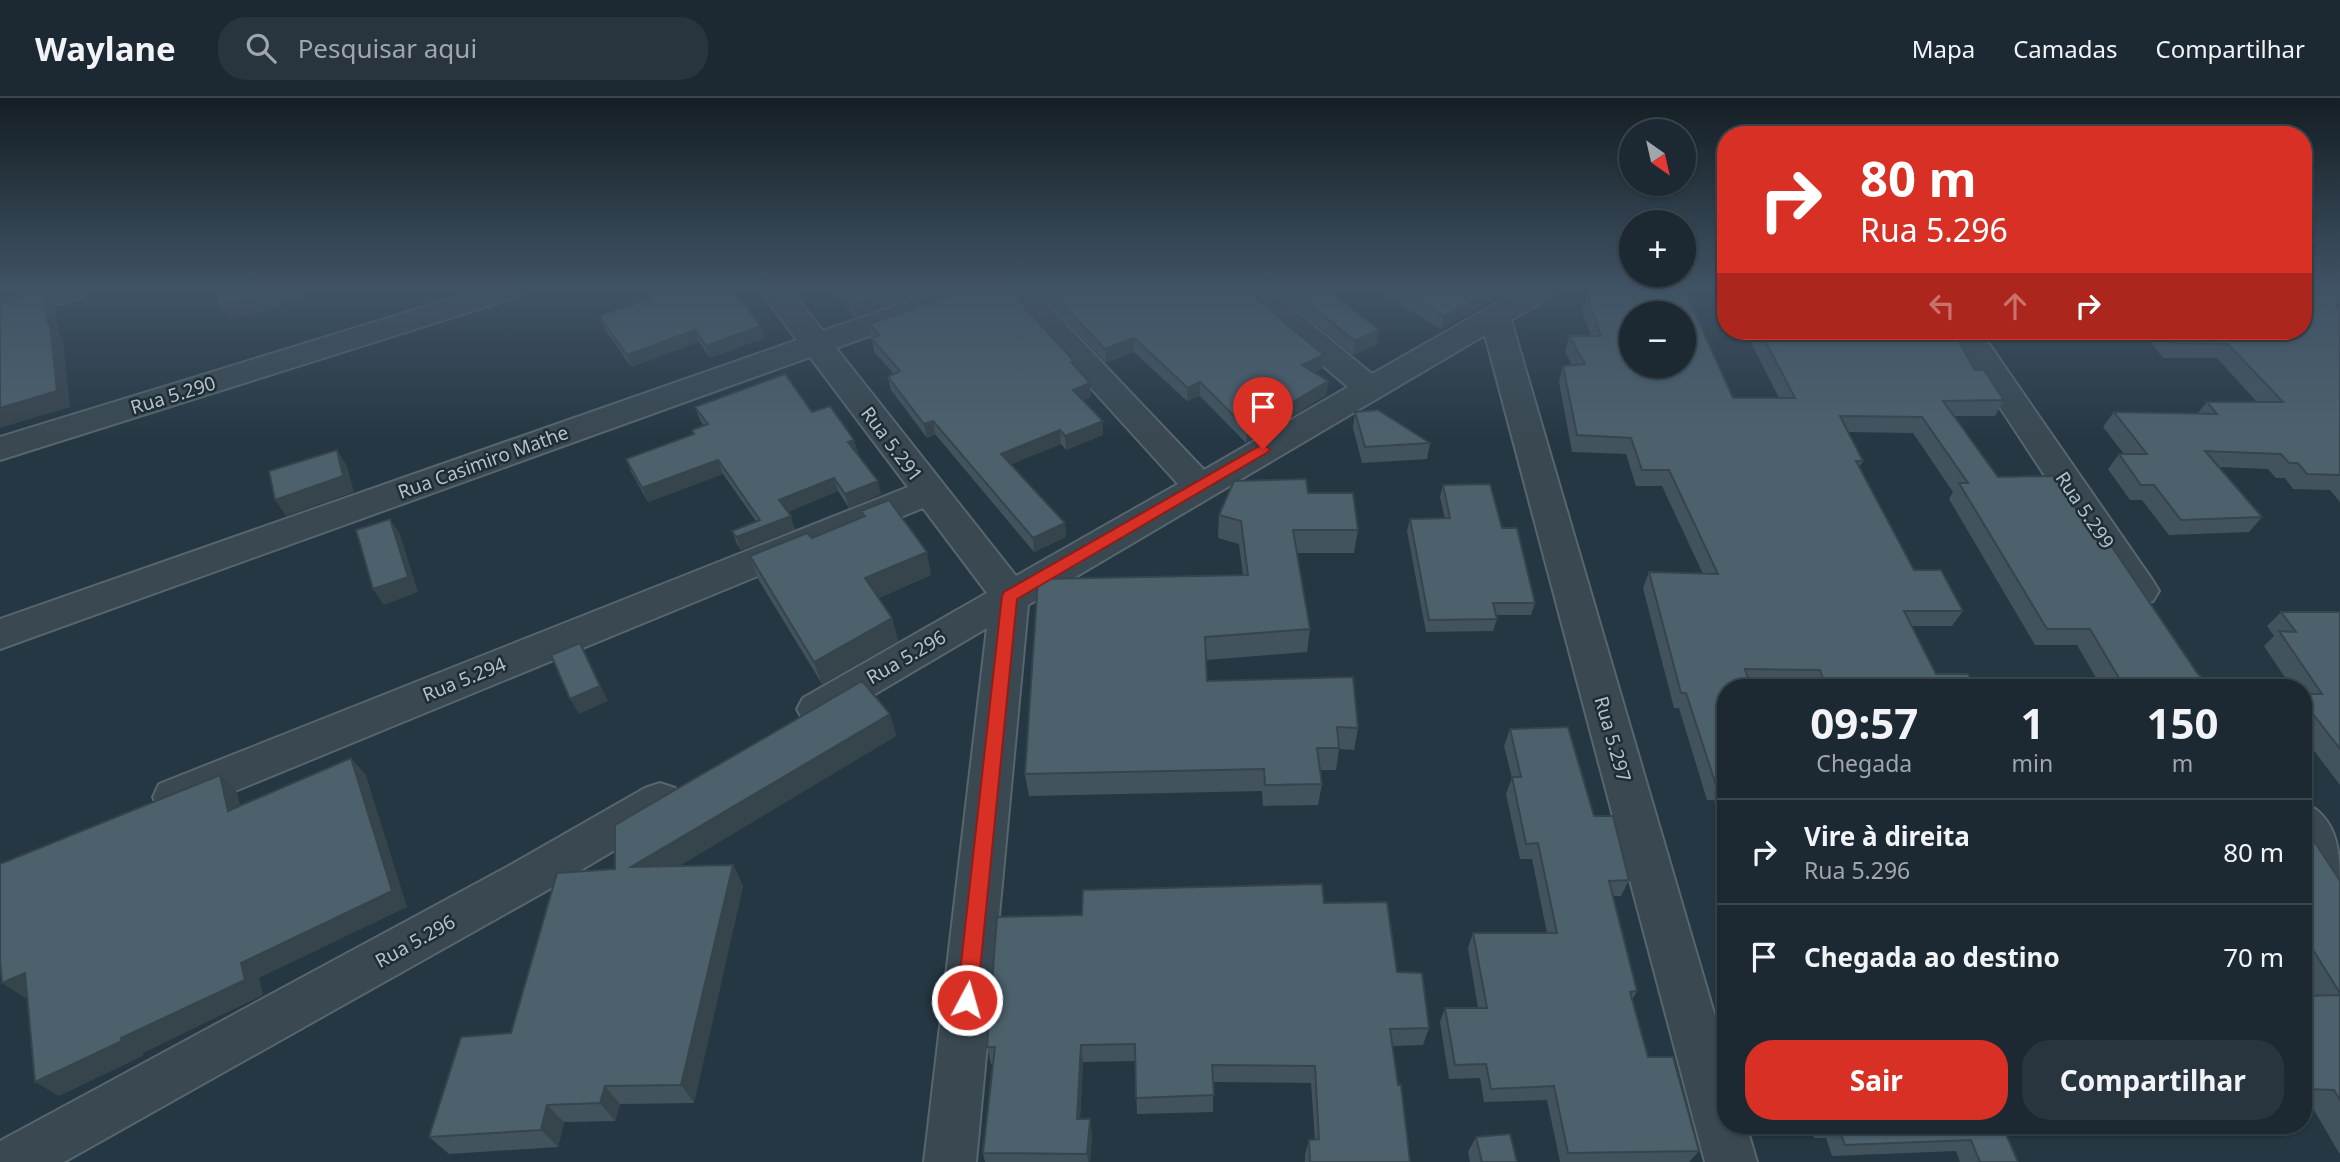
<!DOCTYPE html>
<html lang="pt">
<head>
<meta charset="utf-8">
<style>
  :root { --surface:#1c2932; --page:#29353e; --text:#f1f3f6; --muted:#a0a6ac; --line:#3a454d; --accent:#d93025 }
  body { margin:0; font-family:"Noto Sans",sans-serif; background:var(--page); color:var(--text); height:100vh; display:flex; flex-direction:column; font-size:26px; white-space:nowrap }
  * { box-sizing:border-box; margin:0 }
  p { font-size:23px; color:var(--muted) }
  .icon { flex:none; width:38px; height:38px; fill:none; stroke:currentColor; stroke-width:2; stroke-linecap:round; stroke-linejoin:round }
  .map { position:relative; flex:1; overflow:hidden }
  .details { position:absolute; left:1717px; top:581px; width:595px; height:455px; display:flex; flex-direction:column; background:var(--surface); border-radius:28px; box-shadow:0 2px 5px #0004,0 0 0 2px var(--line) }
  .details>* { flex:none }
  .hud { position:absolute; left:1717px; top:28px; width:595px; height:214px; border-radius:28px; box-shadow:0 2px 5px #0004,0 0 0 2px var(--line); background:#d93025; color:#fff; overflow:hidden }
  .needle { width:46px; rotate:146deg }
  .buttons { position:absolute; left:1619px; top:21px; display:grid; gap:14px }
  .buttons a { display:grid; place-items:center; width:77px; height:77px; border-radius:50%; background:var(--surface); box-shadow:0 2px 5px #0004,0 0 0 2px var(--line); font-size:35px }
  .pin { position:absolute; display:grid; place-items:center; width:60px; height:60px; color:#fff; margin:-72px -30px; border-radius:50% 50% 50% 0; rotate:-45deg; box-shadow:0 0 7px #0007 }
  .pin .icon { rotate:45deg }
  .me { position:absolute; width:77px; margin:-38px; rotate:6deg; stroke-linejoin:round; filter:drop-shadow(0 0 5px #0008) }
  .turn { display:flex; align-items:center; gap:24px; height:147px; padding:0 28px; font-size:32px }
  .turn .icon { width:91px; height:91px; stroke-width:2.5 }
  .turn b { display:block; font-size:49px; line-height:60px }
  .lanes { display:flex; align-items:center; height:66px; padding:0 28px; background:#0003; justify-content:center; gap:35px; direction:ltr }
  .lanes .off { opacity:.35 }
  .eta { display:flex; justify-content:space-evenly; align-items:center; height:119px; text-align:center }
  .eta b { font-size:42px; font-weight:700; line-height:49px }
  .cta { display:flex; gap:14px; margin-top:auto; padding:14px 28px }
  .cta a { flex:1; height:80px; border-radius:28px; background:var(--accent); color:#fff; font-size:28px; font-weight:700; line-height:80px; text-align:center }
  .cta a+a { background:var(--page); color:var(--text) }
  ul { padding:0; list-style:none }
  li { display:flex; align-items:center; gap:21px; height:105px; padding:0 28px; border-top:2px solid var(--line) }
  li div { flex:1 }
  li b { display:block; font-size:26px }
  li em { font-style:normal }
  header { display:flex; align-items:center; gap:42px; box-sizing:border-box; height:98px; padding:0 35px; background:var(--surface); border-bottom:2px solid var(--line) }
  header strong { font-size:33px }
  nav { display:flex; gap:38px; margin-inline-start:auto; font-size:24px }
  .search { width:490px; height:63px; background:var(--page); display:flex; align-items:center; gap:18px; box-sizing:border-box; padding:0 24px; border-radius:28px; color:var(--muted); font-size:26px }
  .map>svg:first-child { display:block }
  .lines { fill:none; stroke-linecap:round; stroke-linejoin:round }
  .minor-casing { stroke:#57656e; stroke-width:4 }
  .minor { fill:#394851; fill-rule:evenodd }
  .wall { fill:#42535e }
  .shaded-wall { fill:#36444c }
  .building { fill:#4d616d; stroke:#36444c; stroke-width:2; fill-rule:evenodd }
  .route { fill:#d93025; stroke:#8d1f18; stroke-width:2 }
  .labels { text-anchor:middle; stroke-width:5; stroke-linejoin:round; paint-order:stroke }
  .street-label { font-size:19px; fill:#b6c2cb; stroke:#1e2d36 }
</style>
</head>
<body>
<header>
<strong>Waylane</strong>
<div class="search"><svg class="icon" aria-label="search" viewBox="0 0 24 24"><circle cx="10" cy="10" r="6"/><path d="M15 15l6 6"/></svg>Pesquisar aqui</div>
<nav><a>Mapa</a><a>Camadas</a><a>Compartilhar</a></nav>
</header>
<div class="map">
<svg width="2340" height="1064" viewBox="0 0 2340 1064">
  <rect width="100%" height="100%" fill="#253742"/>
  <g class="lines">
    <!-- minor casing -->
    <g class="minor-casing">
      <path id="minor" d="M39 193H86L82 199 0 222V204Z
        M476 193H521L517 199 0 362V339Z
        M761 193H791L823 233 939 193H981L977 199 836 250 1016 478 1178 386 1003 193H1034L1204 372 1348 289 1242 199 1238 193H1271L1372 276 1518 193H1554L1550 199 1511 222 1726 956V1027H1746L1757 1064H1705L1485 237 1028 507 976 1064H924L987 530 831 622 817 627 803 622 797 611 803 600 987 495 923 410 189 712 174 717 159 712 153 699 159 686 908 389 810 259 0 551V521L797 242Z
        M1950 233H1980L2153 483 2159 493 2153 503 2140 507 2127 503Z
        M660 685 675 690 681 703 675 716 546 793 64 1064H0V1043L514 765 645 690Z
        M2303 704C2340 720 2340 757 2340 795 2298 779 2303 742 2303 704Z"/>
    </g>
    <!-- minor -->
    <use href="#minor" class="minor"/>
  </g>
  <!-- wall -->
  <path class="wall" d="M832 193H932L855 219Z
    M1037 193H1247L1324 257 1322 271 1314 274 1328 283 1326 297 1287 321 1277 313 1276 328 1246 345 1200 298 1187 303 1134 254 1106 265Z
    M1275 193H1329L1379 232 1377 246 1353 257Z
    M1378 193H1502L1501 197 1441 231Z
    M1588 193H1685L1733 300H1779L1745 233H1953L1975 272 2004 302 1995 318H1955L1998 379 2102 449 2198 576 2205 582 2198 590H2102L2077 547H2035L1949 401 1953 394 1913 335 1848 334 1863 363 1859 369 1914 472 1963 513 1952 528H1912L1936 576 1975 590H1812L1811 588 1750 586 1726 590V735L1714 702H1707L1679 610H1674L1643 490 1649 474 1703 476 1662 388H1636L1626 356 1572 354 1559 284 1563 268 1572 267 1565 254 1569 238H1591L1582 214Z
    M2340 193V404L2330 392 2293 391 2285 380H2276L2268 371 2219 369 2262 419 2249 434 2169 437 2142 402H2130L2108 371 2119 356H2124L2103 329 2114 314 2197 316 2207 304H2257L2217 260H2163L2142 233H2303Z
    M646 195 761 228 764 240 710 260 699 244 631 269 604 230 599 218 649 202Z
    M870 226 1074 268 1091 299 1083 302 1103 337 1066 352 1061 346 1011 366 1065 425 1066 439 1034 454 935 336 927 340 891 292 888 279 894 276 874 254Z
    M695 309 812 314 854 342 858 355 881 396 849 410 838 393 788 414 795 431 741 452 737 446 732 433 756 423 723 376 648 404 631 374 626 361 693 336 692 332 704 328 700 322Z
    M1355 314 1430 345 1427 361 1362 365 1353 330Z
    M1443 387 1502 430 1535 505 1531 517H1496L1497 521 1493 533 1426 534 1407 433 1410 421H1445L1440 399Z
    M1308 395 1358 432 1354 455H1297L1310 531 1307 554 1206 562 1207 583 1358 630 1354 652 1339 651 1336 672H1320L1322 686 1318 707 1263 708 1262 693 1029 698 1025 676 1243 477 1239 446 1218 440 1219 417Z
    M861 413 931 477 879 500 892 520 898 543 822 586 758 481 750 458 812 440 863 419Z
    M2281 514H2340V687L2303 638V590H2292L2264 548 2274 538 2267 528Z
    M890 616 896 638 679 768 733 767 743 788 694 1005 620 1006 615 1023 564 1024 558 1049 449 1056 429 1039 511 935 615 771Z
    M1510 631 1594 718 1629 782 1621 798H1613L1637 893 1632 902 1648 959 1699 1053 1689 1064H1560L1547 1002 1484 1004 1480 980 1449 981 1440 924 1445 910H1478L1468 850 1473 835H1547L1532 761H1520L1506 696 1512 680 1504 648Z
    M2303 726 2340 783V1055H2339L2310 1005H2303V898H2309L2303 887Z
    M1324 805 1397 874 1429 930 1423 947 1392 948 1410 1064H1305V1057L1309 1042H1315L1311 985 1213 984V1014L1137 1016 1135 963 1083 964 1080 1021 1092 1037 1090 1064H985L983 1055 993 966H991L987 949 1082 817Z
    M1810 1027H2002L2018 1064H1960L1956 1053 1832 1058 1826 1040H1814Z
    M1476 1039 1517 1064H1470L1468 1054Z"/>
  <!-- shaded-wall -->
  <path class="shaded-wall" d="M267 193H299L302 201 230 222 219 207Z
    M890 193H932L855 219 852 206Z
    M1488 193H1502L1501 197 1441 231 1444 218Z
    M43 194 55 209 59 237 63 241 70 309 0 330V310L48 226Z
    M761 228 764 240 710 260 706 248Z
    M695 232 699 244 631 269 627 257Z
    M1379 232 1377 246 1353 257 1355 243Z
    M1134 240V254L1106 265 1105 251Z
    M1324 257 1322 271 1301 280 1302 267Z
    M1328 283 1326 297 1287 321 1288 307Z
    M1200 284V298L1187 303 1188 290Z
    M1090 285 1091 299 1074 305 1073 292Z
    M1277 314 1276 328 1246 345 1247 331Z
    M933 323 935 336 927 340 924 326Z
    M1103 323V337L1066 352 1065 338Z
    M1060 332 1061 346 1003 370 1001 356Z
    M854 342 858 355 848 344Z
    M337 352 347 368 354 394 286 418 275 402Z
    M718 362 723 376 648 404 642 390Z
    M834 380 838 393 784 416 779 402Z
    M878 383 881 396 849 410 845 396Z
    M791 418 795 431 741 452 736 439Z
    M390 421 400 436 418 494 384 507 373 491Z
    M1065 425 1066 439 1034 454 1033 440Z
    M927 454 931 477 871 503 865 480Z
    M892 520 898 543 822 586 814 564Z
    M580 545 608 603 579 616 570 601Z
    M890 616 896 638 643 790 631 769Z
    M351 660 366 677 407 809 259 880 263 897 143 955V958L59 998 35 984 121 940 241 865Z
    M220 677 237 694 245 730 228 713Z
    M733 767 743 788 694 1005 681 987Z
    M25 875 48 890 25 900 2 885Z
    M1081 947 1083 964 1079 1037 1077 1021Z
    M605 988 620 1006 615 1023 600 1005Z
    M547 1007 564 1024 558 1049 541 1032Z
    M1090 1021 1092 1037 1090 1064H1088L1087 1056Z"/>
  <!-- building -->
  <path class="building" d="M215 193H267L219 207Z
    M653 193H733L761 228 706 248 695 232 627 257 599 218 650 201 646 195Z
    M841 193H890L852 206Z
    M963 193H1010L1074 263 1071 264 1090 285 1073 292 1103 323 1065 338 1060 332 1001 356 1065 425 1033 440 933 323 924 326 888 279 900 273 871 240 879 237 870 226Z
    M1049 193H1247L1324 257 1302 267 1328 283 1288 307 1275 297 1277 314 1247 331 1200 284 1188 290 1134 240 1105 251Z
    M1292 193H1329L1379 232 1355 243Z
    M1402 193H1488L1444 218Z
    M1595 193H1685L1733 300H1795L1760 233H1953L1975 272H1984L2004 302 1943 303 1998 379 2054 378 2102 449H2112L2198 576 2205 582 2119 580 2090 531H2047L1959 385H1968L1922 319 1840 318 1863 363H1856L1914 472H1941L1963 513H1904L1936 576H1968L1975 590H1827L1820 572 1745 571 1751 590H1726V694L1723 687H1716L1686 595H1681L1649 474 1718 476 1669 372H1642L1631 340 1577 337 1563 268 1585 266 1569 238H1601L1587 198H1597ZM1631 215H1684V268H1631Z
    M2303 193H2340V207H2335L2340 211V377L2307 376 2298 365H2289L2281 356 2205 353 2262 419 2181 422 2154 387H2141L2119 356H2147L2114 314 2217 316 2207 304H2283L2228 246 2174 245 2164 233H2303Z
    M43 194 48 226 50 225 57 293 0 310V205Z
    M785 276 812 314 830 308 854 342 848 344 878 383 845 396 834 380 779 402 791 418 736 439 732 433 760 422 718 362 642 390 626 361 694 336 692 332 708 326 695 309Z
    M1378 312 1430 345 1365 349 1355 314Z
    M337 352 343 378 275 402 269 373Z
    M1306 381 1308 395H1353L1358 432H1293L1310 531 1205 539 1207 583 1353 579 1358 630 1337 629 1339 650H1317L1322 686 1265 687 1264 671 1025 676 1038 481 1248 477 1241 423 1219 417 1234 383Z
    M1490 386 1502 430H1517L1535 505H1493L1497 521 1429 522 1410 421 1450 420 1443 387Z
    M889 402 927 454 865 480 892 520 814 564 750 458 807 435 812 440 865 418 861 413Z
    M390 421 408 479 373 491 356 432Z
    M2281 514H2340V651L2303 603V596H2322L2279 533 2296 534Z
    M580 545 600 588 570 601 551 557Z
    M862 583 890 616 631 769 733 767 681 987 605 988 600 1005 547 1007 541 1032 429 1039 461 939 511 935 557 775 615 771V727Z
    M1568 629 1594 718H1613L1629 782 1609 783 1637 893 1630 894 1648 959H1673L1699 1053 1568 1055 1554 988 1491 991 1486 966 1455 967 1445 910H1487L1473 835H1557L1538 745 1526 746 1512 679H1521L1510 631Z
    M351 660 392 793 241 865 245 882 121 940 122 943 35 984 25 875 2 885 0 861V766L220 677 228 713Z
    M2303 726 2340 783V895L2303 836Z
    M1322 786 1324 805 1387 804 1397 874 1422 875 1429 930 1390 931 1398 987H1401L1410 1064H1310L1309 1042 1319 1041 1315 968 1212 967 1214 997 1136 1000 1135 946 1081 947 1077 1021H1090L1087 1056 983 1055 995 949H987L997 819 1082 817 1083 792Z
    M2340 897V1002L2334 992 2303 991V898Z
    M1826 1027H2002L2018 1064H1980L1971 1042 1845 1047 1838 1029H1827Z
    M1510 1036 1517 1064H1482L1476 1039Z"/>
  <!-- sky -->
  <linearGradient id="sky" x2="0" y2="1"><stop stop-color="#141e24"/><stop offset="0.56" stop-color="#405365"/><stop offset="1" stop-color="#405365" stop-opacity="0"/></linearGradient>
  <rect width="2340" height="342" fill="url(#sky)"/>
  <!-- route -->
  <path class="route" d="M1263 346 1270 351 1268 354 1017 501 977 902 974 909 967 912 960 909 957 902 1002 498 1004 494Z"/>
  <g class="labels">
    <!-- street labels -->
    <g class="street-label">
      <text transform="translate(173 297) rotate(-17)" y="7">Rua 5.290</text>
      <text transform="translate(892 346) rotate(53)" y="7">Rua 5.291</text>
      <text transform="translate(483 364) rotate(-20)" y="7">Rua Casimiro Mathe</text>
      <text transform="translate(2085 412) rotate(56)" y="7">Rua 5.299</text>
      <text transform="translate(906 559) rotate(-30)" y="7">Rua 5.296</text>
      <text transform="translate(464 581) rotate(-22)" y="7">Rua 5.294</text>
      <text transform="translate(1613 641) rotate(74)" y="7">Rua 5.297</text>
      <text transform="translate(415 843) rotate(-29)" y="7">Rua 5.296</text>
    </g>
  </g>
</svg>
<div class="buttons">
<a><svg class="needle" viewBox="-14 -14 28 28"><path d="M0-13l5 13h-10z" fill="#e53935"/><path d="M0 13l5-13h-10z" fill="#a0a6ac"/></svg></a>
<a>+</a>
<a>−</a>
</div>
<div class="pin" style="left:1263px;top:351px;background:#d93025"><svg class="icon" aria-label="arrive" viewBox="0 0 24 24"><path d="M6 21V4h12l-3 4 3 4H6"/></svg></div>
<svg class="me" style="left:967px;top:902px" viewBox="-20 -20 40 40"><circle r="17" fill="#d93025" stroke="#fff" stroke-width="3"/><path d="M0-11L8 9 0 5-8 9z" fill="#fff"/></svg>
<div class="hud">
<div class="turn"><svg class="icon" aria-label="right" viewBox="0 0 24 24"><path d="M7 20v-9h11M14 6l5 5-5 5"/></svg><div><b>80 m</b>Rua 5.296</div></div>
<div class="lanes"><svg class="icon off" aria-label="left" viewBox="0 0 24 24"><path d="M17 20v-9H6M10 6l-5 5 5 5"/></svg><svg class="icon off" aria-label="ahead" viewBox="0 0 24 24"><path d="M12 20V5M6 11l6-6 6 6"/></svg><svg class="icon" aria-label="right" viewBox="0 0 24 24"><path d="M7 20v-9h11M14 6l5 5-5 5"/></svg></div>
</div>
<section class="details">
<div class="eta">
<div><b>09:57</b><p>Chegada</p></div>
<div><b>1</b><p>min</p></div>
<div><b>150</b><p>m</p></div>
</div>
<ul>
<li><svg class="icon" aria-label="right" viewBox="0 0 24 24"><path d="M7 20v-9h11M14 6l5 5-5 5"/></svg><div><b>Vire à direita</b><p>Rua 5.296</p></div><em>80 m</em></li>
<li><svg class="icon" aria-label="arrive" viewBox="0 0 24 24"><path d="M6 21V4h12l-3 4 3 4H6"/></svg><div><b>Chegada ao destino</b></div><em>70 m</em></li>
</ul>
<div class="cta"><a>Sair</a><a>Compartilhar</a></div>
</section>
</div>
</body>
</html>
